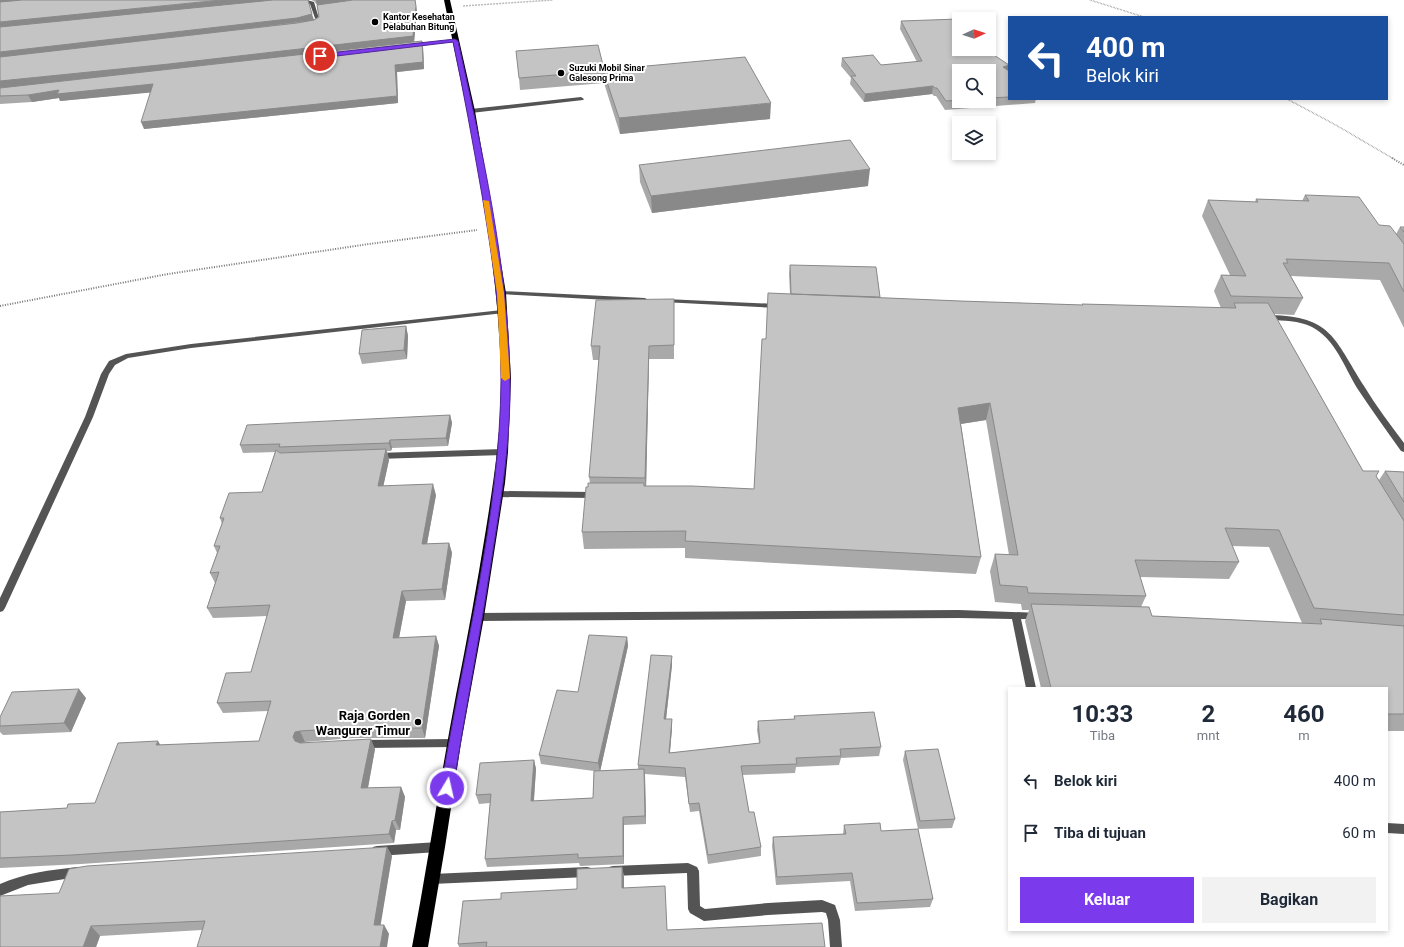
<!DOCTYPE html>
<html lang="id">
<head>
<meta charset="utf-8">
<style>
  :root { --surface:#fff; --page:#f2f2f3; --text:#1f2937; --muted:#747a83; --accent:#7c3aed }
  body { margin:0; font-family:Roboto,sans-serif; background:var(--page); color:var(--text); height:100vh; display:flex; flex-direction:column; font-size:15px; white-space:nowrap }
  * { box-sizing:border-box; margin:0 }
  p { font-size:13px; color:var(--muted) }
  .icon { flex:none; width:22px; height:22px; fill:none; stroke:currentColor; stroke-width:2; stroke-linecap:round; stroke-linejoin:round }
  .map { position:relative; flex:1; overflow:hidden }
  .drawer { position:absolute; left:1008px; top:687px; width:380px; height:244px; display:flex; flex-direction:column; background:var(--surface); border-radius:0px; box-shadow:0 2px 6px #0003 }
  .drawer>* { flex:none }
  .hud { position:absolute; left:1008px; top:16px; width:380px; height:84px; border-radius:0px; box-shadow:0 2px 6px #0003; background:#1a4fa0; color:#fff; overflow:hidden }
  .needle { width:26px; rotate:87deg }
  .controls { position:absolute; left:952px; top:12px; display:grid; gap:8px }
  .controls a { display:grid; place-items:center; width:44px; height:44px; border-radius:0px; background:var(--surface); box-shadow:0 2px 6px #0003; font-size:20px }
  .pin { position:absolute; display:grid; place-items:center; width:34px; height:34px; color:#fff; margin:-17px; border:2px solid #fff; border-radius:50%; box-shadow:0 1px 4px #0007 }
  .me { position:absolute; width:44px; margin:-22px; rotate:9deg; stroke-linejoin:round; filter:drop-shadow(0 0 3px #0008) }
  .turn { display:flex; align-items:center; gap:14px; height:84px; padding:0 12px; font-size:18px }
  .turn .icon { width:52px; height:52px; stroke-width:2.5 }
  .turn b { display:block; font-size:28px; line-height:34px }
  .eta { display:flex; justify-content:space-evenly; align-items:center; height:68px; text-align:center }
  .eta b { font-size:24px; font-weight:700; line-height:28px }
  .cta { display:flex; gap:8px; margin-top:auto; padding:8px 12px }
  .cta a { flex:1; height:46px; border-radius:0px; background:var(--accent); color:#fff; font-size:16px; font-weight:700; line-height:46px; text-align:center }
  .cta a+a { background:var(--page); color:var(--text) }
  ul { padding:0; list-style:none }
  li { display:flex; align-items:center; gap:12px; height:52px; padding:0 12px }
  li div { flex:1 }
  li b { display:block; font-size:15px }
  li em { font-style:normal }
  .map>svg:first-child { display:block }
  .lines { fill:none; stroke-linecap:round; stroke-linejoin:round }
  .path-far1 { stroke:#767676; stroke-width:1.5; stroke-dasharray:0.5 1; stroke-linecap:butt }
  .path { stroke:#767676; stroke-width:2; stroke-dasharray:1 1.5; stroke-linecap:butt }
  .service { fill:#545454; fill-rule:evenodd }
  .minor { fill:#545454; fill-rule:evenodd }
  .trunk { fill:#000; fill-rule:evenodd }
  .wall { fill:#a9a9a9; fill-rule:evenodd }
  .shaded-wall { fill:#898989 }
  .building { fill:#c4c4c4; stroke:#898989 }
  .route { fill:#7c3aed; stroke:#51269a }
  .slow { fill:#f59e0b }
  .poi-dot { fill:#000; stroke:#fff; stroke-width:1.5 }
  .labels { text-anchor:middle; stroke-width:4; stroke-linejoin:round; paint-order:stroke }
  .far-poi-label { font-size:9px; font-weight:bold; fill:#000; stroke:#fff; text-anchor:start }
  .near-poi-label { font-size:13px; font-weight:bold; fill:#000; stroke:#fff; text-anchor:end }
</style>
</head>
<body>
<div class="map">
<svg width="1404" height="947" viewBox="0 0 1404 947">
  <rect width="100%" height="100%" fill="#fff"/>
  <g class="lines">
    <!-- path-far1 -->
    <path class="path-far1" d="M1090 0 1144 17
      M463 6 553 0
      M1287 99 1334 124 1394 159"/>
    <!-- path -->
    <path class="path" d="M1392 158 1404 165
      M0 306 168 274 369 244 477 230"/>
    <!-- service -->
    <path class="service" d="M581 97 584 99 583 100 471 113 468 111 471 109Z
      M501 291 645 298 648 300 645 302 499 294V292Z
      M665 299 777 304 780 306 777 308 663 302 662 301Z
      M502 310 504 311V313L191 348 128 358 115 365 109 374 93 417 5 608 3 611 0 612V598L85 417 101 374 109 361 126 354 191 344Z
      M1266 315C1332 316 1333 337 1364 386 1376 406 1390 424 1404 443V452L1401 451C1386 430 1371 409 1357 388 1344 366 1335 339 1312 327 1296 319 1280 322 1264 318L1263 317Z
      M497 491 594 492 598 495 594 498 497 497 493 494Z
      M959 610 1040 613 1042 616 1040 619H1021L1036 688H1026L1012 619 959 618 478 621 475 620 473 617 475 614 478 613Z
      M1387 823 1404 824V834L1387 833Z"/>
    <!-- minor -->
    <path class="minor" d="M297 0H307L314 2 320 22 315 26H311V24L316 21 310 4 296 2Z
      M455 40 457 41V42L412 46 410 45 412 44Z
      M503 449 507 452 503 455 377 459 373 456 377 453Z
      M454 739 458 740 459 743 458 746 454 747 363 748 359 747 358 744 359 741 363 740Z
      M438 842 442 843 443 847 442 851 438 852 377 856 373 855 372 851 373 847 377 846Z
      M688 863 697 867 699 871 700 906 705 909 768 903 822 900 835 905 840 920 842 947H830L828 920 826 913 822 912 768 915 704 921 690 913 688 909 687 873 613 876 609 875 607 871 609 867 613 866Z
      M77 867 81 868 83 872 81 876 77 877 28 885 0 896V884C25 873 50 870 77 867Z
      M587 867 591 868 593 872 591 876 587 877 432 884 428 883 426 879 428 875 432 874Z"/>
    <!-- trunk -->
    <path class="trunk" d="M444 0H450L475 111 495 228 506 293 511 378 508 452 505 483 484 617 461 743 445 847 428 947H412C428 863 440 779 456 695 467 640 477 585 486 529 494 479 502 427 501 376 498 249 470 124 444 0Z"/>
  </g>
  <!-- wall -->
  <path class="wall" d="M0 0 314 19 319 17 317 5 314 1 311 0H415L417 12 414 41 423 47 424 69 397 72 398 103 144 129 151 92 60 101 59 98 32 102 0 104Z
    M901 21 959 49 1008 70 1009 71V99H1036L1035 103 945 110 936 96H934L932 94 864 102 850 84 851 78 841 66 842 58 881 65 917 62 900 29ZM959 71H989V101H959Z
    M604 69 770 119 620 134 604 83 520 90 519 78Z
    M639 165 868 186 652 213 640 182Z
    M1305 195 1379 225 1396 234 1400 227H1404V328L1380 280 1291 276 1303 298 1294 315 1274 314 1363 471 1376 476 1379 480 1385 471 1404 472V731H1387V688H1041L1025 621 1029 610H1022L1021 604 995 602 990 571 995 554 1009 555 986 420 961 424 981 557 976 574 685 558V548L584 549 582 532 588 487 590 483 589 477 599 360H593L591 346 674 299V359H649L646 486 754 489 766 339 790 294 789 274 790 265 880 298 960 301 1082 305V304L1221 308 1214 291 1221 275H1230L1202 216 1208 200 1255 202 1256 199 1302 201ZM1232 546 1269 547 1302 623 1152 616 1141 607 1146 596 1140 577 1229 579 1239 562Z
    M406 326 408 336 407 359 362 364 359 354Z
    M450 415 452 423 448 446 392 448 391 451H387L389 460 383 486 436 495 427 544 449 543 452 553 445 600 406 601 399 638 436 636 439 646 425 738H353L305 742H301L375 749 368 788 401 787 405 797 400 830H396L394 843 81 864 0 868V812L67 808 95 803 161 745 259 741 268 711 223 713 217 703 251 672 267 616 213 618 207 608 215 583 210 573 217 553 214 546 222 524 220 518 262 492 275 452 243 453 240 445Z
    M627 637 628 646 600 771 638 769V765L672 656V665L666 719H672V728L670 753 759 743 757 730 758 721 794 719V716L881 747 879 756 841 758 839 765 796 767 795 773 742 775 749 812 761 847V856L708 864 699 811 690 812 685 777 645 774 646 824 624 825V864L580 866 579 863 487 867 485 859 490 803 479 804 476 795 534 760 536 769 534 801 593 798 594 771 541 764 539 755 578 692Z
    M86 698 71 732 3 735 0 732V717Z
    M905 751 955 819 952 828 918 829 933 899 930 907 855 911 850 881 776 885 772 846 773 837 843 834 844 825 881 831 918 829 903 760Z
    M387 847 392 856 380 925H384L389 934 202 930 100 936 96 947 59 893Z
    M622 867 624 877V888L667 930 825 947H459L458 944 501 899 577 889Z"/>
  <!-- shaded-wall -->
  <path class="shaded-wall" d="M0 0H42L0 4Z
    M221 0H288L0 29V22Z
    M316 0H363L317 5Z
    M415 0 417 12 414 43 0 88V81Z
    M312 14 314 20 0 60V52Z
    M422 41 423 47 424 69 397 72 398 103 144 129 141 122 395 65Z
    M1009 65V66L1007 73 1003 67Z
    M153 84 156 92 60 101 59 98 32 102 28 95 59 90Z
    M933 86 932 94 864 102 865 94Z
    M771 103 770 119 620 134 619 118Z
    M870 169 868 186 652 213 651 196Z
    M406 326 408 336 407 359 404 350Z
    M649 346V359L646 492 645 478Z
    M990 403 986 420 954 425 958 408Z
    M450 415 452 423 448 446 446 438Z
    M390 440 392 448 391 451 389 443Z
    M386 449 389 460 381 497 378 486Z
    M433 484 436 495 425 554 422 544Z
    M449 543 452 553 445 600 442 589Z
    M402 591 406 601 397 648 393 638Z
    M436 636 439 646 425 738 422 728Z
    M627 637 628 646 600 772 598 763Z
    M672 656V665L665 728 664 719Z
    M79 689 86 698 71 732 64 723Z
    M672 719V728L669 762V753Z
    M300 731 305 742 301 743 295 741 293 737 295 732Z
    M371 739 375 749 366 798 361 788Z
    M158 741 164 751 156 745Z
    M534 760 536 769 533 810 531 801Z
    M644 769 645 777 646 824 645 816Z
    M401 787 405 797 400 830 395 820Z
    M623 817 624 825V864L623 856Z
    M392 821 396 830 394 843 389 834Z
    M387 847 392 856 379 935 374 925Z
    M622 867 624 877V898L622 888Z
    M384 925 389 934 387 947H380Z
    M91 926 100 936 96 947H83Z"/>
  <!-- building -->
  <path class="building" d="M22 0H221L0 22V2Z
    M273 0H308L312 14 297 18 0 52V27Z
    M353 0H415L416 6 413 36 169 64 0 81V57L297 23 314 20 319 17 317 5Z
    M959 19V49H985L1009 65 1003 67 1009 71V97L989 98V71H959V100L946 101 937 88H935L933 86 865 94 851 76H856L842 58 873 55 881 65 922 61 901 21Z
    M422 41 423 62 395 65 397 96 141 122 153 84 57 94 59 90 28 95 0 96V88Z
    M598 45 604 69 603 70V71L519 78 516 51Z
    M745 57 771 103 619 118 603 70Z
    M850 140 870 169 651 196 639 165Z
    M1305 195 1359 197 1379 225 1390 226 1404 244V292L1389 263 1286 259 1288 263H1283L1303 298 1231 296 1221 275 1246 276 1208 200 1258 202 1256 199 1309 201Z
    M1400 227H1404V232Z
    M790 265 876 267 880 297 791 294Z
    M768 293 960 301 1083 305 1082 304 1236 308 1234 303H1268L1363 471H1379L1376 476 1404 521V615L1314 608 1279 530 1225 528 1239 562 1135 560 1146 596 1028 593 1027 587 1000 585 995 554 1018 555 990 403 958 408 981 557 685 541 686 531 582 532 586 487H588V483H644V486H692L754 489 762 339H766Z
    M674 299V345L649 346 645 478 589 477 600 346H591L596 300Z
    M406 326 404 350 359 354 362 330Z
    M450 415 446 438 390 440 389 443 279 447 280 444 240 445 247 425Z
    M386 449 378 486 433 484 422 544 449 543 442 589 402 591 393 638 436 636 422 728H348L300 731 295 732 293 737 295 741 300 743 371 739 361 788 401 787 395 820 392 821 389 834 72 855 0 858V812L67 808 68 804 95 803 118 743 158 741 156 745 259 741 271 701 217 703 226 673 251 672 270 605 207 608 219 572 210 573 220 546H214L224 518H220L229 493 262 492 276 450 280 453Z
    M1385 471 1404 472V502Z
    M1031 604 1149 607 1152 616 1322 624 1320 619 1404 626V714H1387V688H1051Z
    M589 635 627 637 598 763 539 755 557 690 578 692Z
    M651 655 672 656 664 719H672L669 753 760 743 758 721 795 719 794 716 874 712 881 747 840 749 841 756 796 758 797 764 741 766 749 812H754L761 847 708 855 699 803 689 804 685 768 638 765Z
    M79 689 64 723 0 726V717L12 692Z
    M938 749 955 819 920 821 905 751Z
    M534 760 531 801 593 798 594 771 644 769 645 816 623 817V856L578 858V854L485 859 491 794 476 795 480 763Z
    M880 823 881 831 918 829 933 899 857 903 852 873 777 877 773 837 846 834 844 825Z
    M387 847 374 925H384L380 947H197L205 921 91 926 83 947H0V896L59 893 69 869 87 866Z
    M622 867V888L665 886 667 930 822 923 825 947H486L487 942 458 944 463 901 501 899V893L577 889V869Z"/>
  <!-- route -->
  <path class="route" d="M455 39 458 41C482 150 508 265 510 378 511 434 503 489 494 544 482 626 466 706 453 788L451 791 447 793 443 791 441 788C463 652 500 517 501 380 502 318 492 256 482 195 473 144 464 93 453 42L320 58 317 56 320 54Z"/>
  <!-- slow -->
  <path class="slow" d="M483 200 489 201 504 293 510 378 505 381 501 378 497 293Z"/>
  <!-- markers -->
  <g class="poi-dot">
    <circle cx="375" cy="22" r="4"/>
    <circle cx="561" cy="73" r="4"/>
    <circle cx="418" cy="722" r="4"/>
  </g>
  <g class="labels">
    <!-- far-poi labels -->
    <g class="far-poi-label">
      <text x="383" y="20">Kantor Kesehatan<tspan x="383" dy="10">Pelabuhan Bitung</tspan></text>
      <text x="569" y="71">Suzuki Mobil Sinar<tspan x="569" dy="10">Galesong Prima</tspan></text>
    </g>
    <!-- near-poi labels -->
    <g class="near-poi-label">
      <text x="410" y="720">Raja Gorden<tspan x="410" dy="15">Wangurer Timur</tspan></text>
    </g>
  </g>
</svg>
<div class="controls">
<a><svg class="needle" viewBox="-14 -14 28 28"><path d="M0-13l5 13h-10z" fill="#e53935"/><path d="M0 13l5-13h-10z" fill="#747a83"/></svg></a>
<a><svg class="icon" aria-label="search" viewBox="0 0 24 24"><circle cx="10" cy="10" r="6"/><path d="M15 15l6 6"/></svg></a>
<a><svg class="icon" aria-label="layers" viewBox="0 0 24 24"><path d="M12 4l9 5-9 5-9-5zM3 14l9 5 9-5"/></svg></a>
</div>
<div class="pin" style="left:320px;top:56px;background:#d93025"><svg class="icon" aria-label="arrive" viewBox="0 0 24 24"><path d="M6 21V4h12l-3 4 3 4H6"/></svg></div>
<svg class="me" style="left:447px;top:788px" viewBox="-20 -20 40 40"><circle r="17" fill="#7c3aed" stroke="#fff" stroke-width="3"/><path d="M0-11L8 9 0 5-8 9z" fill="#fff"/></svg>
<div class="hud">
<div class="turn"><svg class="icon" aria-label="left" viewBox="0 0 24 24"><path d="M17 20v-9H6M10 6l-5 5 5 5"/></svg><div><b>400 m</b>Belok kiri</div></div>
</div>
<section class="drawer">
<div class="eta">
<div><b>10:33</b><p>Tiba</p></div>
<div><b>2</b><p>mnt</p></div>
<div><b>460</b><p>m</p></div>
</div>
<ul>
<li><svg class="icon" aria-label="left" viewBox="0 0 24 24"><path d="M17 20v-9H6M10 6l-5 5 5 5"/></svg><div><b>Belok kiri</b></div><em>400 m</em></li>
<li><svg class="icon" aria-label="arrive" viewBox="0 0 24 24"><path d="M6 21V4h12l-3 4 3 4H6"/></svg><div><b>Tiba di tujuan</b></div><em>60 m</em></li>
</ul>
<div class="cta"><a>Keluar</a><a>Bagikan</a></div>
</section>
</div>
</body>
</html>
